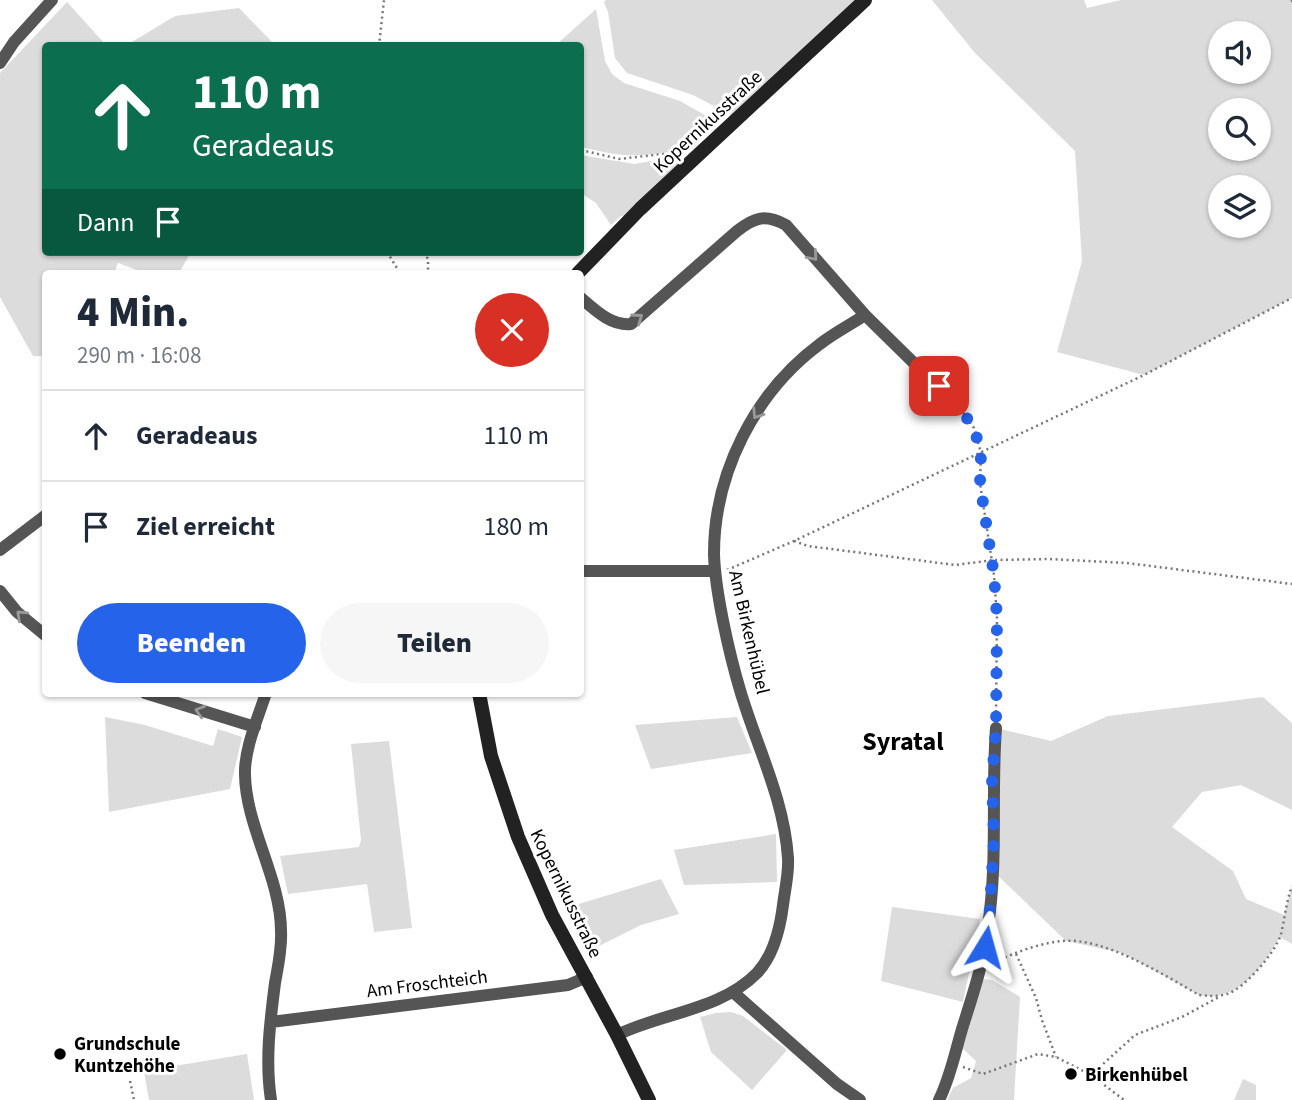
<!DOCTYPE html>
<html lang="de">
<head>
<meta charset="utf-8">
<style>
  :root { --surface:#fff; --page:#f6f6f7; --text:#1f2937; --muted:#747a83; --line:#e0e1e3; --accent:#2563eb }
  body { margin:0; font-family:"Source Sans 3",sans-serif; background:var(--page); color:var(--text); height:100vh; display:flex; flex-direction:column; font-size:26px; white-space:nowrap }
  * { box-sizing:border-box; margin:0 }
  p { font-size:23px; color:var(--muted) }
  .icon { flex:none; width:38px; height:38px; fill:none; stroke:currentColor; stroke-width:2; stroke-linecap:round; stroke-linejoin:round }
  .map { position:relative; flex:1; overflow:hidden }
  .panel { position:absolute; left:42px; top:270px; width:542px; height:427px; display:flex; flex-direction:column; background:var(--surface); border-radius:7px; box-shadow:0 2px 5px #0004 }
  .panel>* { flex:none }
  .banner { position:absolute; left:42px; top:42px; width:542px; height:214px; border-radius:7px; box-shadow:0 2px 5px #0004; background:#0b6e4f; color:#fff; overflow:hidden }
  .controls { position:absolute; left:1208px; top:21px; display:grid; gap:14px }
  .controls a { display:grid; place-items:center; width:63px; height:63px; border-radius:50%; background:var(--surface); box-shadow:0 2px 5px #0004; font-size:35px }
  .pin { position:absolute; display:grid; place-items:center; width:60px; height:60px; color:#fff; margin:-30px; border-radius:14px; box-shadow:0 4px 10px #0006 }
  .me { position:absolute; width:77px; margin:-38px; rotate:8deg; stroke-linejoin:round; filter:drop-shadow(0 0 5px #0008) }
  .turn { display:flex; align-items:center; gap:24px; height:147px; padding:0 35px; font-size:32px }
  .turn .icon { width:91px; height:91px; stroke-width:2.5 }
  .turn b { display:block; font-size:49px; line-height:60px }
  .then { display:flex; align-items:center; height:66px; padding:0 35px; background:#0003; gap:14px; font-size:26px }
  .round { display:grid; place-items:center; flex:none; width:74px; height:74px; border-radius:37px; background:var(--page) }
  .summary { display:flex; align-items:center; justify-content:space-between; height:119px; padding:0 35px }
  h1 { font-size:42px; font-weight:800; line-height:52px }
  .primary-button { display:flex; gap:14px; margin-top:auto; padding:14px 35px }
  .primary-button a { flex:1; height:80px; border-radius:42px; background:var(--accent); color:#fff; font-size:28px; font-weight:800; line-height:80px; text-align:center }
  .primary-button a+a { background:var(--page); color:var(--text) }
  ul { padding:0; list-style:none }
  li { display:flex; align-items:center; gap:21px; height:91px; padding:0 35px; border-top:2px solid var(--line) }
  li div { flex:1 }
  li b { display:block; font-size:26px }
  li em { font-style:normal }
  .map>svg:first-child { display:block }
  .green { fill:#dcdcdc; fill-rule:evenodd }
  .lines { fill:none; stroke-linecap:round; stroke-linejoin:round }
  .path { stroke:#777; stroke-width:2.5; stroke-dasharray:2 3.5; stroke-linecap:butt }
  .street { stroke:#555; stroke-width:12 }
  .secondary { stroke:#222; stroke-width:14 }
  .oneway { stroke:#999 }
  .route { stroke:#2563eb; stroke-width:12; stroke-dasharray:0 21.6 }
  .poi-dot { fill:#000; stroke:#fff; stroke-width:2.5 }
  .labels { text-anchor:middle; stroke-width:6; stroke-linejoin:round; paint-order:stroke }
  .street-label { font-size:19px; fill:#000; stroke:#fff }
  .poi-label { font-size:19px; font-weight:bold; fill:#000; stroke:#fff; text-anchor:start }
  .district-label { font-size:26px; font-weight:bold; fill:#000; stroke:#fff }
</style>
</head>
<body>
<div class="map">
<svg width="1292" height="1100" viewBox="0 0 1292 1100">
  <rect width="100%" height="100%" fill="#fff"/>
  <!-- green -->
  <path class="green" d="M606 0H855L731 115 693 95 627 73 615 58 608 12 604 2Z
    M932 0H1084L1087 8 1121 0H1292V298L1144 375 1057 352 1082 261 1075 151 975 53ZM1220 33H1258V72H1220ZM1220 110H1258V149H1220ZM1220 187H1258V226H1220Z
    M67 2 106 45 46 46V252H191L179 273H145L118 263 114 273H46L45 356H33L0 297V73Z
    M239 8 275 45H127L175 16Z
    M596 9 605 61 612 74 624 83 680 101 710 118C718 151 646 157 624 155 610 154 595 150 581 147V46L556 45Z
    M581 155 634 164 664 159 680 164 627 215 621 216 611 225 596 203 581 193Z
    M1263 697 1292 723V810L1241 785 1202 792 1172 827 1233 871 1246 899 1284 915 1292 886V944L1280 937C1262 967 1238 1003 1199 995L1122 953 1066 941 992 870 996 728 1051 741 1108 716Z
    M105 717 145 725 213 746 218 729 242 737 230 789 109 812Z
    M737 717 752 753 651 769 635 725Z
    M389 741 412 928 374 932 367 884 288 894 280 856 359 847 361 840 351 744Z
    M776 834 777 882 684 885 674 850Z
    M661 879 679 914 641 925 591 950 569 907Z
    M892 907 980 919 963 1002 881 981Z
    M982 979 992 980 1020 997 1014 1100H947L953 1088 971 1078 976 1061 960 1046Z
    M731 1012 743 1016 787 1050 752 1090 711 1052 700 1017 716 1013Z
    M247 1054 254 1100H149L144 1071Z
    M1243 1079 1256 1085V1100H1234Z"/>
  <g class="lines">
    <!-- path -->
    <path class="path" d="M1292 0V2
      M379 46 384 0
      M581 150 619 159 681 152
      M387 252 400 273
      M424 252 428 259V273
      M942 388 954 400 974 428 981 453 980 483 994 575 997 618 996 714
      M794 541 808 546 955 565 994 560 1049 559 1127 563 1292 584
      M727 570 794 541 1144 375 1292 298
      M1016 954 1036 998 1042 1020 1056 1057
      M995 962C1016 952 1040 943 1063 941 1104 937 1164 975 1199 995 1209 996 1217 997 1227 994 1244 989 1276 952 1281 934 1285 918 1286 902 1292 886
      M963 1067 983 1074 1038 1054 1056 1057 1091 1075 1124 1100
      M1091 1075 1135 1035 1182 1017 1219 997
      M130 1081 134 1100"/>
    <!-- street -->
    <path class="street" d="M0 63 14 42 52 0
      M581 298C595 310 611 326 631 324L737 231C755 217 765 214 786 225L865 315C850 325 834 333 820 344 755 392 714 473 714 554 715 591 729 653 740 690 756 745 784 798 788 858 789 873 785 889 783 905 780 929 774 955 757 973 721 1010 662 1013 617 1035
      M865 315 924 373 929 390
      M0 550 46 515
      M581 571H715
      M0 591 17 612 46 636
      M145 693 255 727
      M266 693C258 718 244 749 245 775 246 827 281 879 281 931 282 949 278 966 275 983 270 1022 265 1061 271 1100
      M733 992 837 1084 860 1100
      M271 1022 568 985 587 977
      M939 1100C950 1078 955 1053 962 1029 973 994 984 962 988 926 998 860 991 794 996 728"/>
    <!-- secondary -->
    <path class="secondary" d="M578 273 640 209 865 0
      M479 693 491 756 518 837 552 915 617 1035 649 1100"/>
  </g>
  <!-- one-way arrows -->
  <defs><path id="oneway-chevron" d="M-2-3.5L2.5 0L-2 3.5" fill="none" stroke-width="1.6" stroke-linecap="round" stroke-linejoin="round" transform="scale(1.75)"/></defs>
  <g class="oneway">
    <use href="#oneway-chevron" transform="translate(813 256) rotate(49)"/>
    <use href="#oneway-chevron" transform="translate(638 318) rotate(-35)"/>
    <use href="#oneway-chevron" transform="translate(757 414) rotate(123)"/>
    <use href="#oneway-chevron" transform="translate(21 615) rotate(-137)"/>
    <use href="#oneway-chevron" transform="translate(200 711) rotate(-164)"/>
  </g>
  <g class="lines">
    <!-- route -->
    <path class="route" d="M939 386 954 400 974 428 981 453 980 483 994 575 997 618 996 728 992 779 994 839 989 923 985 947"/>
  </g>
  <!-- markers -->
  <g class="poi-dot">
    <circle cx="60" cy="1054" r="7"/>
    <circle cx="1071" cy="1074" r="7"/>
  </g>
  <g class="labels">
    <!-- street labels -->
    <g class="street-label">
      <text transform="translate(707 121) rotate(-43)" y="7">Kopernikusstraße</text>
      <text transform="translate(750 632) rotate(77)" y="7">Am Birkenhübel</text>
      <text transform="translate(567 893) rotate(64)" y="7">Kopernikusstraße</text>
      <text transform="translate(427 983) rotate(-7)" y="7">Am Froschteich</text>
    </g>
    <!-- poi labels -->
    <g class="poi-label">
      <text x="74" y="1050">Grundschule<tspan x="74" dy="22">Kuntzehöhe</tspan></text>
      <text x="1085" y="1081">Birkenhübel</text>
    </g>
    <!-- district labels -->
    <g class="district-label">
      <text x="903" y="750">Syratal</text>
    </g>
  </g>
</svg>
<div class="controls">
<a><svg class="icon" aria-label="sound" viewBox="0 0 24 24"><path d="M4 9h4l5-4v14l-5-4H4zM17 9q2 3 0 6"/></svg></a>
<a><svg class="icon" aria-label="search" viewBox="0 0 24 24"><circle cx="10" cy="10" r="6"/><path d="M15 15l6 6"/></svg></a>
<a><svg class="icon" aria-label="layers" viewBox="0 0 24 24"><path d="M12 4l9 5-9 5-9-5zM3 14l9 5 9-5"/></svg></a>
</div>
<div class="pin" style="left:939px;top:386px;background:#d93025"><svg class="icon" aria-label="arrive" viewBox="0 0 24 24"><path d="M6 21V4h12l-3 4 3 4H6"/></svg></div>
<svg class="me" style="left:985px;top:947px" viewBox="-20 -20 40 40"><path d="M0-17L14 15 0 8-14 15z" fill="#2563eb" stroke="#fff" stroke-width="4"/></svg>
<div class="banner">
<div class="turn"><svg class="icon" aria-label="ahead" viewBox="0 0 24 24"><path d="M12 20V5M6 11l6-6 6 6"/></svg><div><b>110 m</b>Geradeaus</div></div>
<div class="then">Dann<svg class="icon" aria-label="arrive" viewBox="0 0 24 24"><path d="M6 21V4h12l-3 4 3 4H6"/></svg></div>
</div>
<section class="panel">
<div class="summary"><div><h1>4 Min.</h1><p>290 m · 16:08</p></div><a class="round" style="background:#d93025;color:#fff"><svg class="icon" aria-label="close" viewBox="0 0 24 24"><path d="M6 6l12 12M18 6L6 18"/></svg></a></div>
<ul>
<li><svg class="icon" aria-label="ahead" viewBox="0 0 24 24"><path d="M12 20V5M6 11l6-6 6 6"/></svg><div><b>Geradeaus</b></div><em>110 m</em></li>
<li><svg class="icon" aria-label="arrive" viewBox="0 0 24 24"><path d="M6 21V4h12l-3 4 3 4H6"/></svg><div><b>Ziel erreicht</b></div><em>180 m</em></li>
</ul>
<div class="primary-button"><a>Beenden</a><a>Teilen</a></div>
</section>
</div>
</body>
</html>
